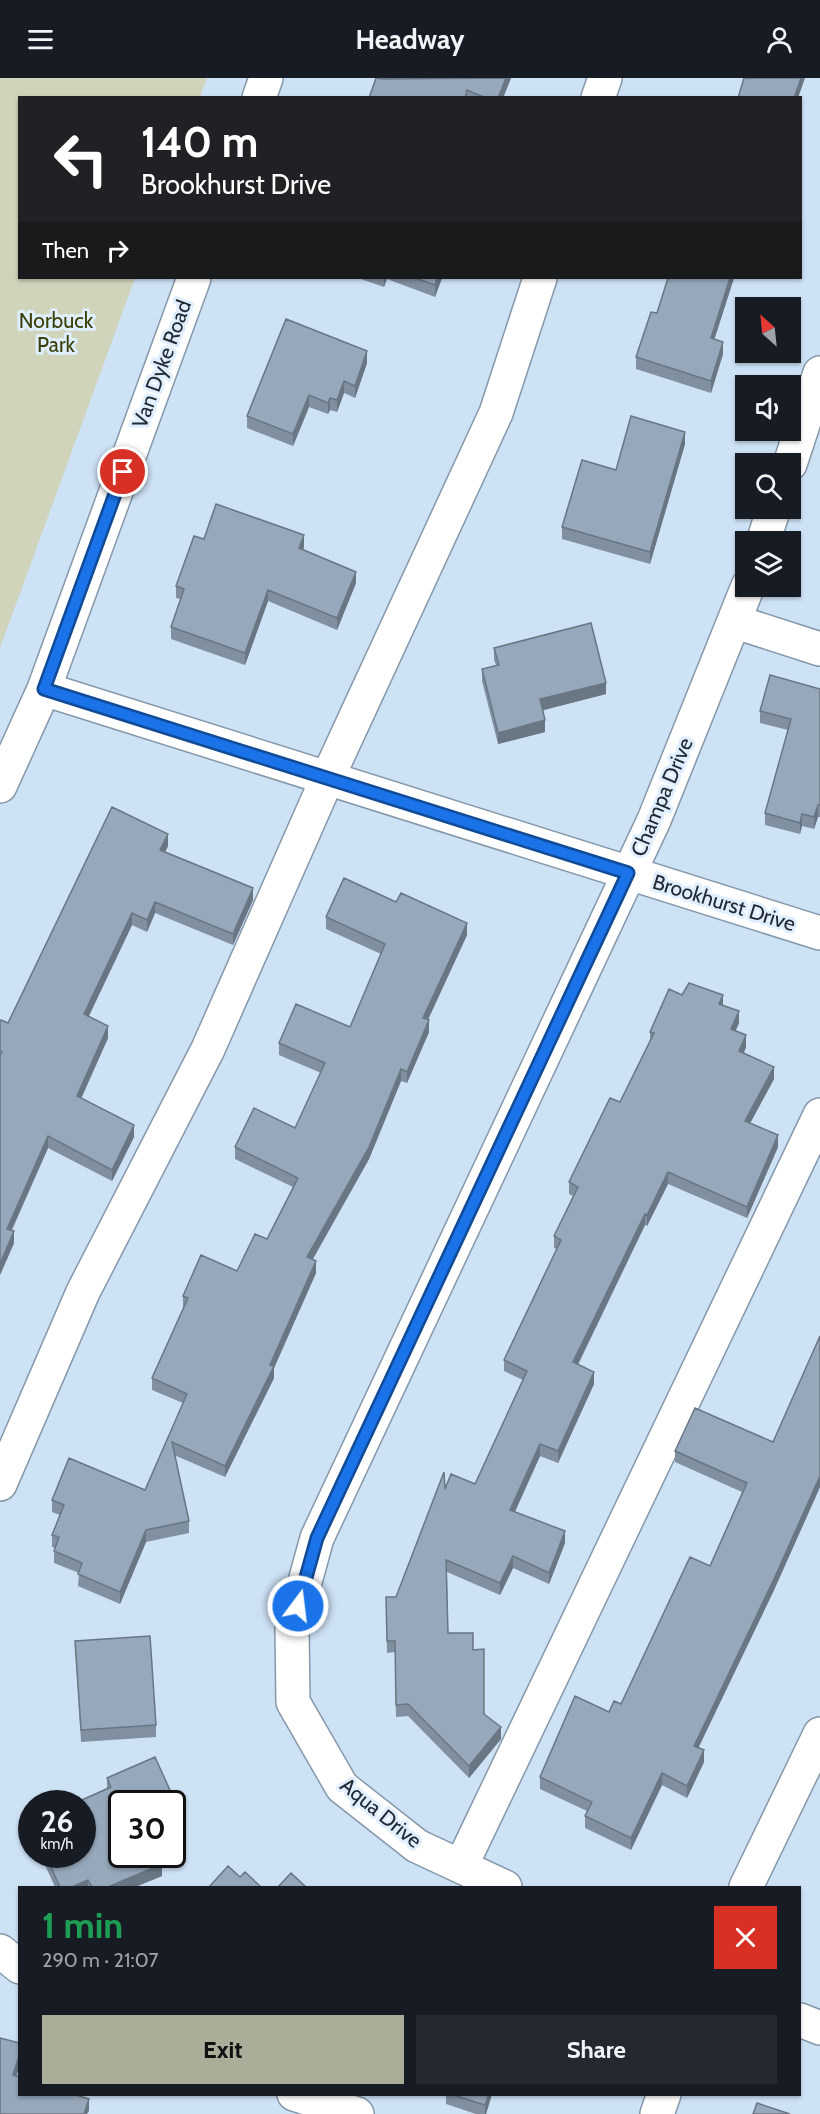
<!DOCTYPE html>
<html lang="en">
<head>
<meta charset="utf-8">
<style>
  :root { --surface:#171b24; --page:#242831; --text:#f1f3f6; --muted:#9ea1a6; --accent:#aaae99 }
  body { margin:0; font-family:Cabin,sans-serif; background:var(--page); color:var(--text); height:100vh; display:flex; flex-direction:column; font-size:22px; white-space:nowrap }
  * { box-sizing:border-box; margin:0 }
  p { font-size:20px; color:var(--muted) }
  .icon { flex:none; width:33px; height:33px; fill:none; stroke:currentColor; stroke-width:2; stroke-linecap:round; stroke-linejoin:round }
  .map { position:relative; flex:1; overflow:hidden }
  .details { position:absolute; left:18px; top:1808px; width:783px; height:210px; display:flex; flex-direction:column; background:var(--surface); border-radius:0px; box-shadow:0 2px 4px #0004 }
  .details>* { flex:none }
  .guide { position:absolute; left:18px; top:18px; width:784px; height:183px; border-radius:0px; box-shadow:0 2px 4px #0004; background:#202124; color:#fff; overflow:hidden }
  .needle { width:39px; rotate:333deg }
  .tools { position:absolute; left:735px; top:219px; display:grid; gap:12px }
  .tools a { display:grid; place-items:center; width:66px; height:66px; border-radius:0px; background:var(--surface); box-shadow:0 2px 4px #0004; font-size:30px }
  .speed { position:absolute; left:18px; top:1712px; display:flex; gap:12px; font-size:30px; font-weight:700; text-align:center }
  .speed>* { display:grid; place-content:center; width:78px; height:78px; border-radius:50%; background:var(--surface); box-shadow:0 2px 4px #0004; line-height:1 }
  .speed small { font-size:15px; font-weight:400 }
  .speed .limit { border:3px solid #111; border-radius:9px; background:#fff; color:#111 }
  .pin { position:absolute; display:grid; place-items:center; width:51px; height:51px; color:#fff; margin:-26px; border:3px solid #fff; border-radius:50%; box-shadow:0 2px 6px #0007 }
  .me { position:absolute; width:66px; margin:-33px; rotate:15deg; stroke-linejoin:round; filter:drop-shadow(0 0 4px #0008) }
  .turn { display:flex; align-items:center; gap:21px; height:126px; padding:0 24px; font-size:27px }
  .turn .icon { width:78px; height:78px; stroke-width:2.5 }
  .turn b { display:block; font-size:42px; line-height:51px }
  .then { display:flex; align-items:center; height:57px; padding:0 24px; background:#0003; gap:12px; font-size:22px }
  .round { display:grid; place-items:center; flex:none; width:63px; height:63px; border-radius:0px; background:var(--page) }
  .summary { display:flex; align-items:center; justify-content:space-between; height:102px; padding:0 24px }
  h1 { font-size:36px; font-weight:700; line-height:45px; color:#1e9e55 }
  .action { display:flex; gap:12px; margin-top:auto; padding:12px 24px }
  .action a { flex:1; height:69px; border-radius:0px; background:var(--accent); color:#111; font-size:24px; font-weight:700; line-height:69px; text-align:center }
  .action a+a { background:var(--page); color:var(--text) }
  header { display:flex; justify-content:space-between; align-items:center; height:78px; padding:0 24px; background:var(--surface); font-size:27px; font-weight:700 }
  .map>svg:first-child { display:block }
  .green { fill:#cfd4ba }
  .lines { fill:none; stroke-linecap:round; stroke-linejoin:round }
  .minor-casing { stroke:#8598aa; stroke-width:36 }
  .minor { stroke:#fff; stroke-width:33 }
  .wall { fill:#8190a1 }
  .shaded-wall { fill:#697683 }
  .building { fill:#96a8bb; stroke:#697683; stroke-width:1.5 }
  .route-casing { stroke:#114b97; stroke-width:15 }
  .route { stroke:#1a73e8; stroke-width:10 }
  .labels { text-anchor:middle; stroke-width:6; stroke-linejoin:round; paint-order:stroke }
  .park-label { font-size:21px; fill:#3b3f05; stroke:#dfefff }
  .street-label { font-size:21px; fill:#222a31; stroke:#dfefff }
</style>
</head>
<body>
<header><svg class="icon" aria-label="menu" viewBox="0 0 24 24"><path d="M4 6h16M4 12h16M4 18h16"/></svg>Headway<svg class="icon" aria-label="person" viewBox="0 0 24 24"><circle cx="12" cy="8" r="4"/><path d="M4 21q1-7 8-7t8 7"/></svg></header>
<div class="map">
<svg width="820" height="2036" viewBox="0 0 820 2036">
  <rect width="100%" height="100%" fill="#cee2f6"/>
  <!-- green -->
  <path class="green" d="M0 0H207L200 19 20 20V200H135L0 570Z"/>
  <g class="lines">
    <!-- minor casing -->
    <g class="minor-casing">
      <path id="minor" d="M259 20 266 0
        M598 20 605 0
        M790 386 820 295
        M763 464 774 430
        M736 544 820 571
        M44 611 820 855
        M0 708 44 611 194 200
        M0 1406 83 1214 208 971 327 701 496 335 540 200
        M461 1788 820 1037
        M505 1809 417 1768 342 1709 293 1624 292 1551 317 1460 654 742 748 508
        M746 1809 820 1656
        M0 1873 20 1889
        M800 1942 820 1950
        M294 2016 357 2036
        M657 2036 664 2016"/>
    </g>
    <!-- minor -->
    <use href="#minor" class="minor"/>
  </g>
  <!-- wall -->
  <path class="wall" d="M382 0H511L503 20H369Z
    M358 200H442L435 219 387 201 384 209Z
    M668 200H734L714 261 723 276 711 315 636 291V279L657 235Z
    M367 285 355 320 344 315 337 334 330 332 328 336 309 329 293 368 247 350V338Z
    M685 366 650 486 562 461V449L616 392Z
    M204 461 304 469 303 471 356 505 337 552 268 523 245 587 171 561V549L181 521 176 520V508Z
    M494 570 606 616 543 632 545 654 498 666 482 603V591L496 587 494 582Z
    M820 611V739H818L814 751 802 748 800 756 765 747V735L788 652 760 645V633Z
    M168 768 165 774 253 822 233 867 155 835 147 854 132 847 89 938 108 960 81 1020 134 1059 112 1103 48 1070 12 1152 14 1165 0 1197V943L8 945Z
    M326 839 467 857 428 942 429 954 407 1005 401 1003 369 1081 313 1181 316 1195 274 1290V1300L225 1399 174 1377 189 1443V1455L146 1464 120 1526 78 1508 79 1495 54 1485V1473L55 1470 52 1469V1457L60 1437 52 1434V1422L145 1412 183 1325 152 1312V1300L183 1230V1218L237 1193 267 1161 293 1109 235 1081V1069L295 1050 321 995 279 977V965L350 949 381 876 326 851Z
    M682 917 723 927 739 945 735 953 746 969 744 975 774 1001 750 1045 778 1069 747 1140 668 1106 647 1148 645 1147 578 1287 594 1306 558 1385 540 1378 515 1434 565 1465 549 1506 513 1490 500 1517 447 1494 448 1555 473 1572 484 1636 501 1661 469 1700 408 1638 396 1639 395 1574 387 1575 386 1519H396L445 1411 475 1406 523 1302 504 1293V1282L557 1171 554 1170V1158L573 1118 569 1116V1104L620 1024 650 963V954Z
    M820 1258V1409L774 1512 698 1670 704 1684 687 1720 662 1707 631 1772 585 1750V1738L587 1733 540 1711V1699L609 1634 621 1626 710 1488 742 1414 675 1384V1373L773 1364Z
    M75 1563 156 1647V1659L81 1664Z
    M155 1679 174 1721V1733L172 1734V1725H122V1776H157L162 1786V1798L135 1809H55L40 1776H82V1725H75L107 1711V1700Z
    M446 2016H492L486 2036H476L446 2026Z"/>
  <!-- shaded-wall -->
  <path class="shaded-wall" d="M506 0H511L503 20H498Z
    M801 0H805L798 20H794Z
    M384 200H387L384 209Z
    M437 200H442L435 219V207Z
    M730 200H734L711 272V260Z
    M723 264V276L711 315V303Z
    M367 273V285L355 320V308Z
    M344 303V315L337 334V322Z
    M309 317V329L293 368V356Z
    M330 320V332L328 336V325Z
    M685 354V366L650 486V474Z
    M304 457V469L299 482V470Z
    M356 494V505L337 552V540Z
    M268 512V523L245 587V575Z
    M606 605V616L540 633V621Z
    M545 642V654L498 666V655Z
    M818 727V739L814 751V739Z
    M802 736V748L800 756V745Z
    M168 756V768L160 784V772Z
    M253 810V822L233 867V856Z
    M155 824V835L147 854V842Z
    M132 835V847L84 948V936Z
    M467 845V857L423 952V940Z
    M723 917V929L719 926Z
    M739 933V945L731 963V951Z
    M429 942V954L407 1005V994Z
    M108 948V960L77 1030V1018Z
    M746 957V969L739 984V973Z
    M774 989V1001L745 1055V1043Z
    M401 991V1003L369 1081 307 1191V1179Z
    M134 1047V1059L112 1103V1092Z
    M778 1057V1069L747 1140V1129Z
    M48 1058V1070L7 1162V1151Z
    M668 1094V1106L647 1148V1137Z
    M645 1136V1147L573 1296V1284Z
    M14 1153V1165L0 1197V1186Z
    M316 1183V1195L274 1290V1300L225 1399V1388Z
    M594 1294V1306L558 1385V1373Z
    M540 1366V1378L510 1444V1432Z
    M820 1398V1409L774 1512 694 1679V1668Z
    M146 1452V1464L120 1526V1514Z
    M565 1453V1465L549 1506V1495Z
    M513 1478V1490L500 1517V1505Z
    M501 1649V1661L469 1700V1688Z
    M704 1672V1684L687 1720V1708Z
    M662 1695V1707L631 1772V1760Z
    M174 1721V1733L172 1734V1725H165Z
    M162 1786V1798L135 1809H108Z
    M88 1802V1809H72Z
    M20 1975V1987L13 2009V1997Z
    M489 2016H492L486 2036H485V2027Z
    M89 2021V2033L87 2036H84Z"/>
  <!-- building -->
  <path class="building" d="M376 0 382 1 506 0 498 20H486L467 12 465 20H369Z
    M744 0H801L794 20H738Z
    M415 200H437L435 207Z
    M668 200H730L711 260 723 264 711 303 636 279 651 234 657 235Z
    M286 241 367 273 355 308 344 303 337 322 330 320 328 325 309 317 293 356 247 338Z
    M631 338 685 354 650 474 562 449 582 382 616 392Z
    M216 426 304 457 299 470 356 494 337 540 268 512 245 575 171 549 184 511 176 508 194 458 204 461Z
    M591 545 606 605 540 621 545 642 498 655 482 591 499 587 494 570Z
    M770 597 820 611V727H818L814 739 802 736 800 745 765 735 791 641 760 633Z
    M112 729 168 756 160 772 253 810 233 856 155 824 147 842 132 835 84 936 108 948 77 1018 134 1047 112 1092 48 1058 7 1151 14 1153 0 1186V977L2 974 0 973V943L1 942 8 945Z
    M344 800 396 824 401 815 467 845 423 940 429 942 407 994 401 991 369 1069 307 1179 316 1183 270 1287 274 1288 225 1388 172 1364 189 1443 146 1452 120 1514 78 1496 82 1485 54 1473 59 1459 52 1457 64 1427 52 1422 69 1380 145 1412 187 1316 152 1300 188 1220 183 1218 201 1177 237 1193 255 1156 267 1161 298 1100 235 1069 254 1030 295 1050 325 985 279 965 296 926 350 949 385 866 326 839Z
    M689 905 723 917 719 926 739 933 731 951 746 957 739 973 774 989 745 1043 778 1057 747 1129 668 1094 647 1137 645 1136 573 1284 594 1294 558 1373 540 1366 510 1432 565 1453 549 1495 513 1478 500 1505 446 1482 448 1555H473V1572L484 1571V1636L501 1649 469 1688 408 1626 396 1627 395 1563H387L386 1519H396L444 1394 445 1411 451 1396 475 1406 527 1293 504 1282 561 1162 554 1158 578 1109 569 1104 610 1020 620 1024 654 955 650 954 669 911 682 917Z
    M820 1258V1398L774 1501 694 1668 704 1672 687 1708 662 1695 631 1760 585 1738 592 1724 540 1699 575 1618 609 1634 614 1623 621 1626 690 1479 710 1488 747 1405 675 1373 695 1330 773 1364Z
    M150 1558 156 1647 81 1652 75 1563Z
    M155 1679 174 1721 165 1725H122V1776H157L162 1786 108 1809H92L88 1802 72 1809H60L45 1776H82V1725H75L111 1709 107 1700Z
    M228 1788 240 1799 245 1794 261 1809H209Z
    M291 1795 306 1809H278Z
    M0 1960 20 1965V1975L13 1997 20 1999V2016H73L89 2021 84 2036H0Z
    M450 2016H489L485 2027Z
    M757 2025 790 2036H753Z"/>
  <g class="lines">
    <!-- route casing -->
    <g class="route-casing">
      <path id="route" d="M123 394 44 611 628 795 317 1460 298 1528"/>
    </g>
    <!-- route -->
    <use href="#route" class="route"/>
  </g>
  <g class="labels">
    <!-- park labels -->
    <g class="park-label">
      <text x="56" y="250">Norbuck<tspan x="56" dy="24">Park</tspan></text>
    </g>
    <!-- street labels -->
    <g class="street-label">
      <text transform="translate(162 286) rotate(-70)" y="7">Van Dyke Road</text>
      <text transform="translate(662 719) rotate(-67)" y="7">Champa Drive</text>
      <text transform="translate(724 825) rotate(17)" y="7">Brookhurst Drive</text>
      <text transform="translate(381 1735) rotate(39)" y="7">Aqua Drive</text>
    </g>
  </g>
</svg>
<div class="tools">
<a><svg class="needle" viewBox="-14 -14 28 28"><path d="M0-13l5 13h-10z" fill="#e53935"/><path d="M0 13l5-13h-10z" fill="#9ea1a6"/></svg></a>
<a><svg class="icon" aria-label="sound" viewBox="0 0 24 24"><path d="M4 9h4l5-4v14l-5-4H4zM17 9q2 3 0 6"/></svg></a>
<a><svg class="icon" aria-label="search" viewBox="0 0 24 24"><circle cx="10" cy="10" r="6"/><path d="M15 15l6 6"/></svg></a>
<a><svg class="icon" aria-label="layers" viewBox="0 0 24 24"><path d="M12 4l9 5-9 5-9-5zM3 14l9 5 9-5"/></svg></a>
</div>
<div class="speed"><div>26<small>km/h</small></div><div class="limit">30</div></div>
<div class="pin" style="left:123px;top:394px;background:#d93025"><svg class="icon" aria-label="arrive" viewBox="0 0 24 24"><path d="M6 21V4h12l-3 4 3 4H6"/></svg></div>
<svg class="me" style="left:298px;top:1528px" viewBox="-20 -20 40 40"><circle r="17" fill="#1a73e8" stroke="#fff" stroke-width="3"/><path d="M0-11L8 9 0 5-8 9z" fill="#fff"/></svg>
<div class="guide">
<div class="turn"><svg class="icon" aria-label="left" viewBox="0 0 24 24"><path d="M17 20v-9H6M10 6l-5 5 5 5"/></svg><div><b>140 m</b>Brookhurst Drive</div></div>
<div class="then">Then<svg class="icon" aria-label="right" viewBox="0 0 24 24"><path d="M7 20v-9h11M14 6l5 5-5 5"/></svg></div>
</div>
<section class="details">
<div class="summary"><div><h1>1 min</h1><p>290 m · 21:07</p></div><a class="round" style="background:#d93025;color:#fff"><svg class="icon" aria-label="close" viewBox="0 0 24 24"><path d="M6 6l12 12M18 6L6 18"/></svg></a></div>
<div class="action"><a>Exit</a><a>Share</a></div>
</section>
</div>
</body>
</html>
